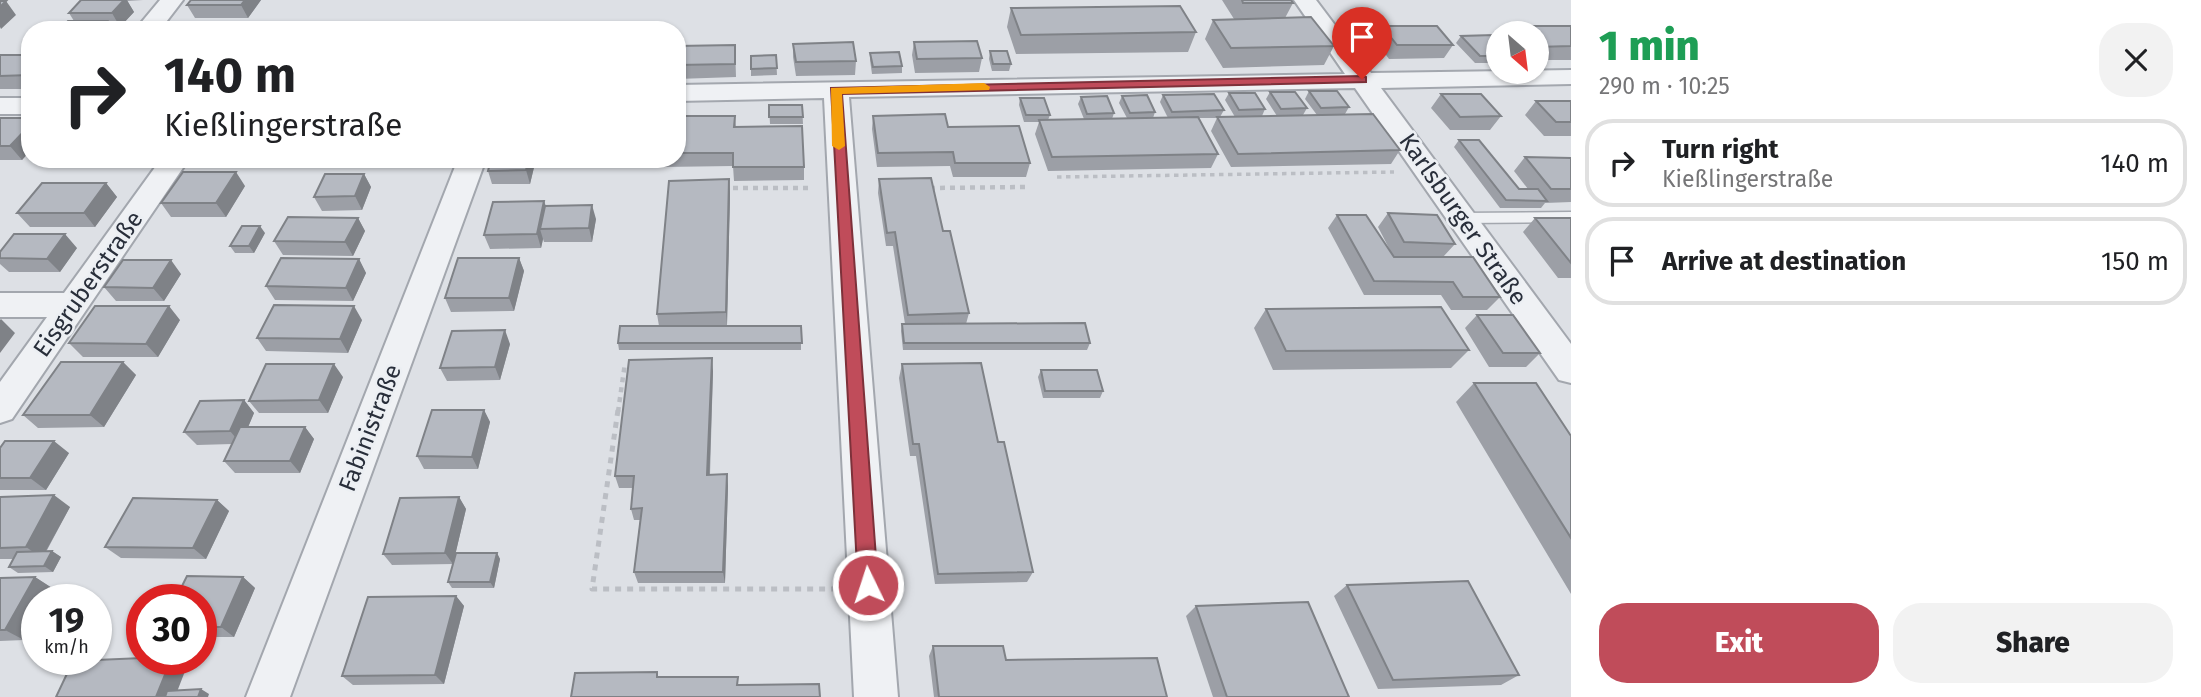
<!DOCTYPE html>
<html lang="en">
<head>
<meta charset="utf-8">
<style>
  :root { --surface:#fff; --page:#f2f2f2; --text:#202124; --muted:#757577; --line:#e0e0e0; --accent:#c04c5a }
  body { margin:0; font-family:"Fira Sans",sans-serif; background:var(--page); color:var(--text); height:100vh; display:flex; flex-direction:column; font-size:26px; white-space:nowrap }
  * { box-sizing:border-box; margin:0 }
  p { font-size:23px; color:var(--muted) }
  .icon { flex:none; width:38px; height:38px; fill:none; stroke:currentColor; stroke-width:2; stroke-linecap:round; stroke-linejoin:round }
  .map { position:relative; flex:1; overflow:hidden }
  .details { display:flex; flex-direction:column; background:var(--surface); width:630px }
  .details>* { flex:none }
  .hud { position:absolute; left:21px; top:21px; width:665px; height:147px; border-radius:28px; box-shadow:0 2px 5px #0004; background:#fff; color:var(--text); overflow:hidden }
  .needle { width:46px; rotate:152deg }
  .controls { position:absolute; left:1486px; top:21px; display:grid; gap:14px }
  .controls a { display:grid; place-items:center; width:63px; height:63px; border-radius:50%; background:var(--surface); box-shadow:0 2px 5px #0004; font-size:35px }
  .speed { position:absolute; left:21px; top:584px; display:flex; gap:14px; font-size:35px; font-weight:700; text-align:center }
  .speed>* { display:grid; place-content:center; width:91px; height:91px; border-radius:50%; background:var(--surface); box-shadow:0 2px 5px #0004; line-height:1 }
  .speed small { font-size:18px; font-weight:400 }
  .speed .limit { border:10px solid #d22; background:#fff; color:#111 }
  .pin { position:absolute; display:grid; place-items:center; width:60px; height:60px; color:#fff; margin:-72px -30px; border-radius:50% 50% 50% 0; rotate:-45deg; box-shadow:0 0 7px #0007 }
  .pin .icon { rotate:45deg }
  .me { position:absolute; width:77px; margin:-38px; rotate:356deg; stroke-linejoin:round; filter:drop-shadow(0 0 5px #0008) }
  .turn { display:flex; align-items:center; gap:24px; height:147px; padding:0 28px; font-size:32px }
  .turn .icon { width:91px; height:91px; stroke-width:2.5 }
  .turn b { display:block; font-size:49px; line-height:60px }
  .round { display:grid; place-items:center; flex:none; width:74px; height:74px; border-radius:28px; background:var(--page) }
  .headline { display:flex; align-items:center; justify-content:space-between; height:119px; padding:0 28px }
  h1 { font-size:42px; font-weight:800; line-height:52px; color:#1e9e55 }
  .action { display:flex; gap:14px; margin-top:auto; padding:14px 28px }
  .action a { flex:1; height:80px; border-radius:28px; background:var(--accent); color:#fff; font-size:28px; font-weight:800; line-height:80px; text-align:center }
  .action a+a { background:var(--page); color:var(--text) }
  ul { padding:0; list-style:none }
  li { display:flex; align-items:center; gap:21px; height:88px; margin:0 14px 10px; padding:0 14px; border:4px solid var(--line); border-radius:28px }
  li div { flex:1 }
  li b { display:block; font-size:26px }
  li em { font-style:normal }
  main { display:flex; flex:1; min-height:0 }
  .map>svg:first-child { display:block }
  .lines { fill:none; stroke-linecap:round; stroke-linejoin:round }
  .service-casing { stroke:#a3a7ae; stroke-width:3 }
  .minor-casing { stroke:#a3a7ae; stroke-width:4 }
  .path-far2 { stroke:#bbbec4; stroke-width:3.5; stroke-dasharray:4.5 4.5; stroke-linecap:butt }
  .path-far1 { stroke:#bbbec4; stroke-width:4.5; stroke-dasharray:5 5; stroke-linecap:butt }
  .path { stroke:#bbbec4; stroke-width:5; stroke-dasharray:6 6; stroke-linecap:butt }
  .service { fill:#eff1f4; fill-rule:evenodd }
  .minor { fill:#eff1f4; fill-rule:evenodd }
  .wall { fill:#9c9fa6 }
  .shaded-wall { fill:#7f8287 }
  .building { fill:#b5b9c1; stroke:#7f8287; stroke-width:2 }
  .route { fill:#c04c5a; stroke:#7d313a; stroke-width:2 }
  .slow { fill:#f59e0b }
  .labels { text-anchor:middle; stroke-width:5; stroke-linejoin:round; paint-order:stroke }
  .street-label { font-size:24px; fill:#282e3a; stroke:#eceff3 }
</style>
</head>
<body>
<main>
<div class="map">
<svg width="1571" height="697" viewBox="0 0 1571 697">
  <rect width="100%" height="100%" fill="#dde0e5"/>
  <g class="lines">
    <!-- service casing -->
    <g class="service-casing">
      <path id="service" d="M1571 212V222L1461 223 1453 218 1461 213Z"/>
    </g>
    <!-- minor casing -->
    <g class="minor-casing">
      <path id="minor" d="M160 0H183L160 30H135Z
        M1294 0H1316L1371 73 1571 70V84L1381 88 1571 344V383L1559 380 1355 88 849 97 898 697H854L824 98 677 101V85L1345 74Z
        M0 98H30V114H0Z
        M161 159H189L12 419 0 423V382L47 317H0V293H64Z
        M458 159H486L290 697H246Z"/>
    </g>
    <!-- path-far2 -->
    <path class="path-far2" d="M1057 177 1394 172"/>
    <!-- path-far1 -->
    <path class="path-far1" d="M723 188H813
      M930 188 1026 187
      M618 412 625 363"/>
    <!-- path -->
    <path class="path" d="M618 410 592 589H833"/>
    <!-- service -->
    <use href="#service" class="service"/>
    <!-- minor -->
    <use href="#minor" class="minor"/>
  </g>
  <!-- wall -->
  <path class="wall" d="M81 0H143L127 1 134 12 120 27H111L113 30H60L74 21 69 13Z
    M191 0H261L248 18H195L187 5Z
    M1222 0H1291L1293 3 1285 18 1334 46 1324 65 1223 68 1205 39 1213 20 1234 19Z
    M1011 8 1196 32 1188 52 1016 54 1007 27Z
    M1382 26 1453 45 1444 58 1389 59 1375 40Z
    M1510 26H1571V60H1536V33H1505Z
    M1461 36 1498 40V63H1475L1456 43Z
    M914 42 982 58 979 72 915 73 912 55Z
    M793 44 856 61 855 75 796 76 793 57Z
    M735 45 736 77 677 79V46Z
    M990 51 1011 64 1009 71H992L989 59Z
    M870 53 902 66V73L872 74 870 60Z
    M0 55H30V89H0Z
    M776 55 777 75 751 76V56Z
    M1309 91 1349 107 1345 114 1400 150 1391 164 1231 167 1211 131 1217 118H1198L1218 154 1211 168 1048 171 1035 134 1039 122H1024L1019 105 1020 98 1050 115 1048 120 1084 119 1078 104 1081 97 1114 113 1112 119 1127 118 1119 103 1122 96 1155 112 1153 118H1168L1160 102 1163 95 1224 110 1220 117H1235L1225 100 1229 93 1265 109 1262 116H1277L1266 99 1270 92 1307 108 1303 115H1317L1305 99Z
    M1441 94 1501 116 1490 130H1450L1431 108Z
    M1536 101H1571V136H1544L1525 115Z
    M769 105H802L803 124H770Z
    M677 116H735L736 127 804 167V180L734 181 733 166 663 167 662 159H677Z
    M873 116 948 127 1030 163 1026 177H953L950 166 877 167 872 129Z
    M0 118H30V151L22 160H0Z
    M1459 140 1519 189H1528L1514 171 1525 157 1571 158V202L1545 203 1541 208H1500L1454 147Z
    M39 159H78L76 161H40Z
    M106 159H144L143 161H108Z
    M332 159H406L405 160Z
    M536 159 530 184H492L488 171Z
    M364 174 371 187 362 210 322 211 314 197Z
    M729 179 730 193 727 325 688 326H801V350H619L618 343 659 326 657 314Z
    M879 179 943 231 969 313 966 324 1090 343 1087 350H903L901 331 902 324H905L893 246H886L878 193Z
    M106 183 117 197 95 227H30L17 213Z
    M245 186 226 217H171L161 203Z
    M544 201 546 206 596 219 592 242H544L543 239 541 248 490 249 484 235Z
    M1388 213 1455 244 1443 257 1500 297 1487 310H1451L1441 295H1364L1328 228 1337 215 1394 257H1441L1393 256 1378 227Z
    M358 218 365 231 353 256 283 255 274 241Z
    M1535 218H1571V278H1558L1523 232Z
    M265 233 254 253H235L230 246Z
    M77 248 60 272H9L0 264V252Z
    M519 258 524 271 514 311 451 312 445 298Z
    M359 259 366 273 353 301 275 300 266 286Z
    M181 274 164 301H116L104 287Z
    M1266 309 1469 350 1451 368 1273 370 1254 328Z
    M1477 315 1540 353 1526 367H1489L1465 328Z
    M180 320 158 357H83L69 343Z
    M362 320 348 353 266 351 257 338Z
    M510 344 500 380 447 381 440 368Z
    M123 362 136 375 104 427 38 428 23 415Z
    M902 364 1033 572 1027 582 935 584 916 456H910L899 378Z
    M1041 370 1103 391 1100 398H1043L1038 377Z
    M713 371 710 475 727 474 728 486 725 583H638L634 572 640 520H634L631 509 633 488H619L615 476Z
    M343 377 328 413H259L249 401Z
    M1474 383 1571 436V594L1456 402Z
    M244 400 254 413 248 427H305L314 439 300 473H235L224 461 232 444 197 445 184 432Z
    M484 410 490 422 478 469H424L417 456Z
    M0 448 69 453 46 490H0Z
    M0 497 70 507 46 552 52 551 61 557 53 572 18 573 9 567 13 559H0Z
    M459 497 466 509 453 564 392 565 383 554Z
    M217 500 229 511 206 559 121 558 105 547Z
    M497 553 500 559 494 588H452L448 582Z
    M35 577 52 588 45 600H37L24 640 0 641V578Z
    M243 577 255 588 234 637H201V600Z
    M1347 585 1519 675 1501 685 1378 689 1334 596Z
    M456 596 464 606 444 684 353 685 342 676Z
    M1196 606 1349 697H1213L1186 616Z
    M933 646 1006 660 1167 697H934L929 656Z"/>
  <!-- shaded-wall -->
  <path class="shaded-wall" d="M124 0H127L134 12 120 27 112 13Z
    M245 0H261L248 18 241 5Z
    M6 1 16 15 1 29 0 27V7Z
    M107 21 113 30H99Z
    M30 125V151L22 160 10 146Z
    M529 159H536L530 184 526 170Z
    M236 172 245 186 226 217 216 203Z
    M364 174 371 187 362 210 355 196Z
    M729 179 730 193 727 325 726 312Z
    M106 183 117 197 95 227 84 213Z
    M544 201 548 215 540 229 543 239 541 248 537 234Z
    M592 205 596 219 592 242 589 228Z
    M358 218 365 231 353 256 345 242Z
    M260 226 265 233 254 253 249 246Z
    M65 234 77 248 60 272 47 259Z
    M519 258 524 271 514 311 509 298Z
    M359 259 366 273 353 301 346 288Z
    M171 260 181 274 164 301 153 288Z
    M169 306 180 320 158 357 146 344Z
    M354 306 362 320 348 353 340 339Z
    M1 319 15 333 0 353V320Z
    M505 330 510 344 500 380 495 367Z
    M712 358 713 371 709 487 707 475Z
    M123 362 136 375 104 427 90 415Z
    M334 364 343 377 328 413 319 400Z
    M244 400 254 413 241 444 230 431Z
    M484 410 490 422 478 469 472 457Z
    M305 427 314 439 300 473 290 461Z
    M54 441 69 453 46 490 30 478Z
    M727 474 728 486 725 583 723 572Z
    M54 495 70 507 42 558 26 547Z
    M459 497 466 509 453 564 445 553Z
    M217 500 229 511 206 559 193 548Z
    M52 551 61 557 53 572 44 566Z
    M497 553 500 559 494 588 490 582Z
    M35 577 52 588 45 600H37V615L24 640 5 630Z
    M243 577 255 588 234 637 221 627Z
    M456 596 464 606 444 684 435 675Z
    M171 660H176L187 666 175 697H156Z
    M201 689 209 694 208 697H198Z"/>
  <!-- building -->
  <path class="building" d="M81 0H124L112 13H69Z
    M191 0H245L241 5H187Z
    M1242 0H1291L1293 3H1243Z
    M0 1H6L0 7Z
    M1180 6 1196 32 1021 35 1011 8Z
    M1311 17 1334 46 1231 48 1213 20Z
    M68 21H107L99 30H60Z
    M1382 26H1437L1453 45H1397Z
    M1510 26H1571V46L1536 47V33H1517Z
    M1494 35 1498 40V56H1480L1461 36Z
    M977 41 982 58 917 59 914 42Z
    M853 42 856 61 796 62 793 44Z
    M735 45V64L677 65V46Z
    M990 51H1007L1011 64H993Z
    M899 52 902 66 873 67 870 53Z
    M0 55H30V75L0 76Z
    M776 55 777 68 751 69V56Z
    M1309 91H1337L1349 107 1321 108Z
    M1270 92H1295L1307 108 1281 109Z
    M1229 93H1255L1265 109 1239 110Z
    M1214 94 1224 110 1172 112 1163 95Z
    M1441 94H1481L1501 116 1460 117Z
    M1147 95 1155 112 1130 113 1122 96Z
    M1107 96 1114 113 1087 114 1081 97Z
    M1020 98H1044L1050 115H1026Z
    M1536 101H1571V122H1556Z
    M769 105H802L803 117H769Z
    M945 114 948 127 1019 126 1030 163H955L953 152 878 153 873 116Z
    M1373 114 1400 150 1238 154 1217 117Z
    M677 116H735L734 127 802 126 804 167H733V153H677Z
    M1198 117 1218 154 1052 157 1039 120Z
    M0 118H30V125L10 146H0Z
    M1459 140H1479L1519 189H1538L1547 201 1506 200Z
    M1525 157 1571 158V189H1551Z
    M491 159H529L526 170 488 171Z
    M183 172H236L216 203H161Z
    M325 174H364L355 196 314 197Z
    M931 178 943 231H950L969 313 908 315 895 232 887 233 879 179Z
    M729 179 726 312 657 314 669 181Z
    M42 183H106L84 213H17Z
    M544 201 537 234 484 235 493 202Z
    M592 205 589 228 540 229 545 206Z
    M1388 213 1437 215 1455 244 1404 242Z
    M1337 215H1366L1394 257H1473L1500 297H1463L1453 282 1374 281Z
    M288 217 358 218 345 242 274 241Z
    M1535 218H1571V263Z
    M242 226H260L249 246H230Z
    M14 234H65L47 259 0 258V252Z
    M281 258 359 259 346 288 266 286Z
    M458 258H519L509 298H445Z
    M123 260H171L153 288 104 287Z
    M274 305 354 306 340 339 257 338Z
    M95 306H169L146 344 69 343Z
    M1441 307 1469 350 1286 351 1266 309Z
    M1477 315H1513L1540 353H1503Z
    M1085 323 1090 343H904L902 324Z
    M620 326H801L802 343H618Z
    M505 330 495 367 440 368 452 331Z
    M712 358 707 475 727 474 723 572H634L642 508 631 509 634 476H615L629 360Z
    M61 362H123L90 415H23Z
    M981 363 998 442H1004L1033 572 938 574 919 444H913L902 364Z
    M266 364H334L319 400 249 401Z
    M1041 370H1097L1103 391H1045Z
    M1474 383H1536L1571 436V538Z
    M244 400 230 431 184 432 200 401Z
    M432 410H484L472 457 417 456Z
    M240 427H305L290 461H224Z
    M5 441H54L30 478H0V448Z
    M54 495 26 547 0 548V497Z
    M459 497 445 553 383 554 400 498Z
    M133 498 217 500 193 548 105 547Z
    M52 551 44 566 9 567 17 552Z
    M456 553H497L490 582H448Z
    M187 576 243 577 221 627H201V600H175Z
    M35 577 5 630H0V578Z
    M1468 581 1519 675 1393 680 1347 585Z
    M456 596 435 675 342 676 368 597Z
    M1308 602 1349 697H1227L1196 606Z
    M933 646H1003L1006 660 1157 658 1167 697H939Z
    M142 658V660H171L156 697H56L73 661Z
    M657 672V677H738L737 685 819 684 820 697H571L575 673Z
    M201 689 198 697H165L167 691Z"/>
  <!-- route -->
  <path class="route" d="M1362 76 1366 77V82L842 94 878 585 875 592 868 595 861 592 858 585 831 88Z"/>
  <!-- slow -->
  <path class="slow" d="M984 83 990 87 989 90 842 94 845 146 839 150 832 146 831 88Z"/>
  <g class="labels">
    <!-- street labels -->
    <g class="street-label">
      <text transform="translate(1463 219) rotate(55)" y="8">Karlsburger Straße</text>
      <text transform="translate(88 284) rotate(-55)" y="8">Eisgruberstraße</text>
      <text transform="translate(370 428) rotate(-69)" y="8">Fabinistraße</text>
    </g>
  </g>
</svg>
<div class="controls">
<a><svg class="needle" viewBox="-14 -14 28 28"><path d="M0-13l5 13h-10z" fill="#e53935"/><path d="M0 13l5-13h-10z" fill="#757577"/></svg></a>
</div>
<div class="speed"><div>19<small>km/h</small></div><div class="limit">30</div></div>
<div class="pin" style="left:1362px;top:79px;background:#d93025"><svg class="icon" aria-label="arrive" viewBox="0 0 24 24"><path d="M6 21V4h12l-3 4 3 4H6"/></svg></div>
<svg class="me" style="left:868px;top:585px" viewBox="-20 -20 40 40"><circle r="17" fill="#c04c5a" stroke="#fff" stroke-width="3"/><path d="M0-11L8 9 0 5-8 9z" fill="#fff"/></svg>
<div class="hud">
<div class="turn"><svg class="icon" aria-label="right" viewBox="0 0 24 24"><path d="M7 20v-9h11M14 6l5 5-5 5"/></svg><div><b>140 m</b>Kießlingerstraße</div></div>
</div>
</div>
<section class="details">
<div class="headline"><div><h1>1 min</h1><p>290 m · 10:25</p></div><a class="round"><svg class="icon" aria-label="close" viewBox="0 0 24 24"><path d="M6 6l12 12M18 6L6 18"/></svg></a></div>
<ul>
<li><svg class="icon" aria-label="right" viewBox="0 0 24 24"><path d="M7 20v-9h11M14 6l5 5-5 5"/></svg><div><b>Turn right</b><p>Kießlingerstraße</p></div><em>140 m</em></li>
<li><svg class="icon" aria-label="arrive" viewBox="0 0 24 24"><path d="M6 21V4h12l-3 4 3 4H6"/></svg><div><b>Arrive at destination</b></div><em>150 m</em></li>
</ul>
<div class="action"><a>Exit</a><a>Share</a></div>
</section>
</main>
</body>
</html>
